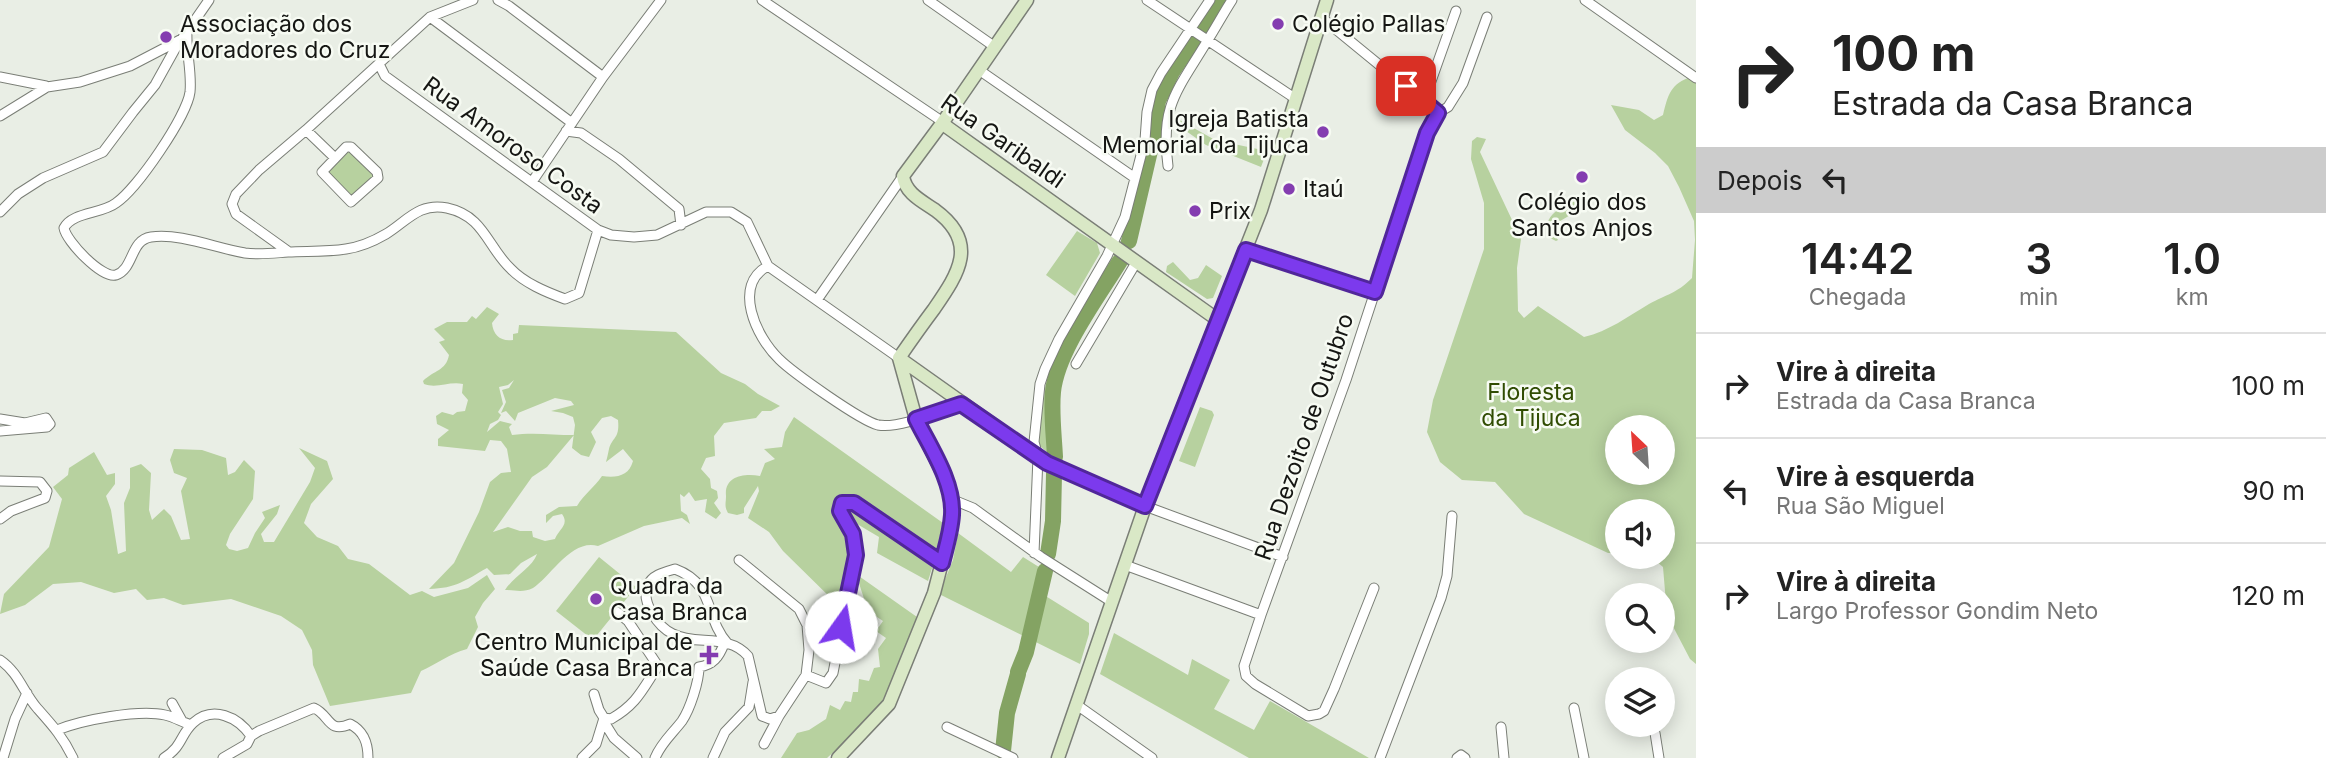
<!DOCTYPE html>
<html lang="pt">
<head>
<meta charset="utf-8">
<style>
  :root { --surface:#fff; --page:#f2f2f2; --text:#222; --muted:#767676; --line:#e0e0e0 }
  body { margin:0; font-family:Inter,sans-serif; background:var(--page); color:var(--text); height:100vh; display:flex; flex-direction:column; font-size:26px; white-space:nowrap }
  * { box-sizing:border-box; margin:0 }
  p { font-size:23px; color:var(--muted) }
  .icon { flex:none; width:38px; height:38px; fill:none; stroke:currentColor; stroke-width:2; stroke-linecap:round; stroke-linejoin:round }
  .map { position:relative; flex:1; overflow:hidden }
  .details { display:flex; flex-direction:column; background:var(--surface); width:630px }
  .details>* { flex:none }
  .banner { background:#fff; color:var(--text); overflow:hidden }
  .needle { width:46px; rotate:335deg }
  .buttons { position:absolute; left:1605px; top:415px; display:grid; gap:14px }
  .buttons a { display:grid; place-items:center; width:70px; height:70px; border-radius:50%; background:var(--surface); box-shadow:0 4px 18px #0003; font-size:35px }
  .pin { position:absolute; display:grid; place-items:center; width:60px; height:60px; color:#fff; margin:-30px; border-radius:14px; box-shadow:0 4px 10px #0006 }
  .me { position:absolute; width:77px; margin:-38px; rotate:13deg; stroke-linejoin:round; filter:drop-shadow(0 0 5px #0008) }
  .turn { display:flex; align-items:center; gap:24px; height:147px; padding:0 21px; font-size:32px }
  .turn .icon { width:91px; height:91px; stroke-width:2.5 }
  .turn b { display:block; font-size:49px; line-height:60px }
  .then { display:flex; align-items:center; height:66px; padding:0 21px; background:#0003; gap:14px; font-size:26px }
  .eta { display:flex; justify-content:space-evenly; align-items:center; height:119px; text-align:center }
  .eta b { font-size:42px; font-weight:600; line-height:49px }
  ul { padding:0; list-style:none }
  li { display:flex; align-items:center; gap:21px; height:105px; padding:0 21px; border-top:2px solid var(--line) }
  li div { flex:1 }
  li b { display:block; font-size:26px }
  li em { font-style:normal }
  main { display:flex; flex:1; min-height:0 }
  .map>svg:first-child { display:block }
  .green { fill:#b7d19f; fill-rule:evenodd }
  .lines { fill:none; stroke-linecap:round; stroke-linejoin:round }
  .river { stroke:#84a363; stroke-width:16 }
  .street-casing { stroke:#7a7e76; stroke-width:11 }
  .secondary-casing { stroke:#7a7e76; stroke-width:15 }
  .street { stroke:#fff; stroke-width:9 }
  .secondary { stroke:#d9e8c6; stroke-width:12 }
  .route-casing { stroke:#51269a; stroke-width:18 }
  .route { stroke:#7c3aed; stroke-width:12 }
  .poi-dot { fill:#843db0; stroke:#f7fbf3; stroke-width:2.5 }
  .labels { text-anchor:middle; stroke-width:5; stroke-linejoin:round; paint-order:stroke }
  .poi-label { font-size:23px; fill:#151613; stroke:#f7fbf3; text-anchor:start }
  .street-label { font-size:23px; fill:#151613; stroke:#f7fbf3 }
  .park-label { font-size:23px; fill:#304c02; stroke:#f7fbf3 }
</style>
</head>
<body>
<main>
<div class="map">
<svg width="1696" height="758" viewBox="0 0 1696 758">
  <rect width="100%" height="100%" fill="#e9eee5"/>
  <!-- green -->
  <path class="green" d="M1696 75V664L1690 659 1667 615 1663 567 1651 557 1662 556V511H1617V553H1608L1524 514 1495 482 1462 480 1440 462 1427 432 1433 400 1484 249V203L1471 159 1472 141 1477 137 1486 139 1480 152 1521 239 1517 268 1518 311 1524 318 1538 306 1584 337C1609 331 1627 317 1649 304 1667 294 1676 294 1692 278L1695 240 1694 221 1679 187 1668 166 1655 153 1625 130 1611 105 1639 110 1654 120 1663 115C1669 90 1672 83 1696 75ZM1617 427H1662V472H1617Z
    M1176 118 1215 140 1267 151 1261 167 1206 145 1176 124Z
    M347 147 377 176 353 200 323 173Z
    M1586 197 1589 204 1550 227 1558 240 1556 241 1548 237C1540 213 1568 203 1586 197Z
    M1077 231 1097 243 1100 253 1075 296 1046 275Z
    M1112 257 1115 259 1082 310 1057 356 1048 391 1050 455 1039 445C1041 422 1041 399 1048 376 1060 336 1090 293 1112 257Z
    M1173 262 1190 280 1198 278 1206 265 1222 276 1213 298 1207 299 1166 272 1167 266Z
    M487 307 499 314 492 323C493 335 501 342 513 340V334L518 333 519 325 676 332 721 373 745 384 758 394 780 406 771 411H762L756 418 724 423 714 436 715 456 706 458 701 469 710 479 711 488 717 491 718 498 714 503 721 513 716 519 705 512 707 499 695 501 689 492 684 497 680 494 681 511 687 515 690 524 682 518 644 526 598 546C572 538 550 577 533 588 523 593 515 590 505 590 514 576 532 568 537 554L521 563 510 574 494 575 487 568C464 581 457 588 429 589L454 563 479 512 490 482 501 473 511 472 507 449 501 441 490 440 485 451 438 446V439L449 430 437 424 436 416 442 412 453 415 457 412 465 411 468 400 462 393 463 384C449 381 437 389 424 384L423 381C434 370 446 371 449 355L439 342 445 340 434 329 447 322H467L472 316 476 319ZM514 380 509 388 502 390 506 402 501 413 506 411 515 421 518 413 555 398 571 401 574 405 551 411 563 413 573 417 575 425 572 448 581 455 589 457 596 442 591 432 602 418 611 416 618 420C620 439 612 437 609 449 608 454 607 458 606 462L623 449 633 461C629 476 617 478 602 476 594 488 584 494 577 506L559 507 546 515V523L553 516 562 514C570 525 558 530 555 539L545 541 533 537 532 531H520L508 527 493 532 532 477 547 467 574 435C553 435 533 432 512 435L509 427 512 424 500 421 487 432 490 424 498 420 501 415 498 412 503 404 499 387 508 385Z
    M1200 407 1212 411 1214 415 1195 467 1179 461Z
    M794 417 943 523 936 553 859 501 840 498 834 504C835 516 845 523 849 533 858 552 846 589 842 609L783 551 769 532 748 518 759 491 758 486 744 508V513L737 515 728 513C724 506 726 503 726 496 724 476 744 473 760 476L765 463 775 459 764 449 782 447 785 432Z
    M299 448 327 461 333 479 311 504 304 523 317 537 338 546 348 559 369 564 410 595 422 591 434 597 468 588 487 575 495 589 483 603 475 617 478 627 467 649C449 654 437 664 421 671L411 693 330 706 313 665 312 650 302 630 281 616 231 599 183 605 164 598 147 600 136 589 114 593 81 582 53 584 25 605 0 614 4 594 49 547 62 499 53 487 68 475 69 468 94 452 107 475 115 473V484L106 496 111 510 118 554 126 551 124 503 130 488V468L141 464 151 473 149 510 152 520 164 509 171 516 181 540 190 539 181 491 187 478 174 473 170 460 174 449 202 450 226 458 228 475 235 472 244 460 255 471 253 499 230 534 226 545 229 549 237 551 248 548 255 533 265 518 262 512 280 505 277 514 261 534 264 542H274L310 482 315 468Z
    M848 508 858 510 934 562 928 581 877 553 879 537 852 521 846 514Z
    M958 533 1011 572 1023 557 1047 572 1044 595 1089 623V634L1080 664 939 594 953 560Z
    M599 557 636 587 593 640 556 611Z
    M856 574 917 617 887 700 876 713 827 758H781L797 733 809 730 826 719 830 705 840 710 845 701 851 702 853 692H858L859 679 869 681 874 668 880 667 878 649 886 638 876 631 883 621 868 611Z
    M1114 633 1188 675 1192 659 1230 680 1214 709 1254 730 1270 701 1369 758H1249L1100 674Z"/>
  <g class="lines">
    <!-- river -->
    <path class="river" d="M1202 26 1220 0
      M1129 241 1153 138 1158 101 1172 72 1193 41
      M1055 457C1054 436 1051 413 1053 392 1057 351 1098 297 1120 261
      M1048 554 1053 521 1054 474
      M1018 672 1026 652 1045 571
      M1003 751 1007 713 1018 674"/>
    <!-- street casing -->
    <g class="street-casing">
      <path id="street" d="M498 0 509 6 603 77
        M762 0 943 122
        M928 0 995 47
        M1147 0 1296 99
        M1585 0 1696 78
        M430 17 572 123
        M1322 18 1438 113
        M187 33C186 52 192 72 190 92 187 116 137 189 116 203 102 214 72 212 64 228 66 241 102 279 116 275 134 269 130 240 151 237 181 233 215 248 245 253 259 255 274 253 288 252 307 251 327 252 346 249 360 247 374 241 386 234 406 222 419 202 447 208 484 216 487 246 510 268 524 283 546 292 565 299L579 293 598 230
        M379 64 385 76 598 230 611 235 634 237 657 235 706 212H731L747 222 768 266 899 358
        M979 70 1135 178
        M0 77 46 86
        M1424 101 1456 11
        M0 116 47 87 80 82 130 66 180 40
        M306 130 335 158
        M566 131 581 133 619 159 679 209 681 225
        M346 147H351L377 172 378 178 351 202 322 172Z
        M1168 166C1160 106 1177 91 1206 43 1215 29 1223 14 1232 0
        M532 182 603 77 661 0
        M0 212 18 194 43 178 103 152 133 112 155 85 175 49 209 0
        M1246 250 1375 292
        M289 252 236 214 232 204 236 194 259 170 306 130 430 17 473 0
        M768 266C732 285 756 337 779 359 792 372 861 421 878 425 900 429 939 411 961 404
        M817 300 903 176
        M1076 364 1137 261
        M0 419 25 423 46 418 50 424 47 427 0 431
        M0 481 40 482 47 491 45 498 11 511 0 519
        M951 499 973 508 1041 557 1112 602
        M1145 506 1283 557
        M1034 553 1038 457 1034 442 1040 384 1045 369 1059 339 1107 256 1125 217 1145 140 1147 112 1152 90 1161 73 1210 0
        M739 560 799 609 807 625 809 650 806 675 779 716 764 744
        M1125 565 1261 615
        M1374 588 1334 689 1324 711 1319 714 1308 716 1255 684 1246 676 1244 666 1261 615 1346 380 1427 133 1438 113 1448 107 1463 83 1487 17
        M728 644C704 618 716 584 675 569 665 572 652 575 648 585 640 601 658 627 673 634 696 646 728 633 748 656L762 716 770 719 779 716
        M0 660C19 673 23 692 37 708 53 726 63 737 73 758
        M806 675 826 683 833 673 856 555 853 534 840 511 842 503 854 504 942 563
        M172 703 182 721
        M1077 705 1152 758
        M1574 708 1584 758
        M604 718 611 719C637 704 642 690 658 666L628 621 617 612
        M604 722 614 738 637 758
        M947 727 1013 758
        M1501 727 1504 758
        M57 730C82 720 139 709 165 715 174 717 182 722 191 725
        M1655 733 1659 758
        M3 758 15 719 27 693
        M164 758C183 746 180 735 193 723 213 705 238 717 251 736
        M223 758 247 744 251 736 259 731 314 708C330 715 328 734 350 724 364 731 368 743 368 758
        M582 758 596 744 604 718 599 710 594 694
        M655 758C661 743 672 734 682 721 690 709 699 682 699 667 713 665 719 657 724 644
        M713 758 725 732 749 707 753 682
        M1380 758 1441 598 1447 576 1452 516
        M1457 758 1461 755 1465 758"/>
    </g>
    <!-- secondary casing -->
    <g class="secondary-casing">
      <path id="secondary" d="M943 122 947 127 1218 320
        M899 358C910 342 922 325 934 309 958 274 980 243 935 210 922 201 905 193 903 176L943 122 1027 0
        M899 358 1047 463 1145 506
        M838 758 889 704 934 593 948 539 952 514 951 499 944 476 916 419 899 358
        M1058 758 1152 486 1261 210 1327 0"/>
    </g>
    <!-- street -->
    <use href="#street" class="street"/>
    <!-- secondary -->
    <use href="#secondary" class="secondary"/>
  </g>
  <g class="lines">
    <!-- route casing -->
    <g class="route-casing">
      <path id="route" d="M841 627 856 555 853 534 840 511 842 503H854L942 563C946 547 951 531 952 515 954 482 930 447 916 419L961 404 1047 463 1145 506 1246 250 1375 292 1427 133 1438 113 1406 86"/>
    </g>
    <!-- route -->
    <use href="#route" class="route"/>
  </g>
  <!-- markers -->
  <g class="poi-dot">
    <circle cx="1278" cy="24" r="7"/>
    <circle cx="166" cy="37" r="7"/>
    <circle cx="1323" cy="132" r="7"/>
    <circle cx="1582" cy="177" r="7"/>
    <circle cx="1289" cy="189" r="7"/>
    <circle cx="1195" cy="211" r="7"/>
    <circle cx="596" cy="599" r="7"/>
    <path d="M705.5 644.5h7v7h7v7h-7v7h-7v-7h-7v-7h7z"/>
  </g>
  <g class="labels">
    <!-- poi labels -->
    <g class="poi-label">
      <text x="180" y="32">Associação dos<tspan x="180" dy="26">Moradores do Cruz</tspan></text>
      <text x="1292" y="32">Colégio Pallas</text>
      <text x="1309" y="127" text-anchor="end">Igreja Batista<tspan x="1309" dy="26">Memorial da Tijuca</tspan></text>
      <text x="1303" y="197">Itaú</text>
      <text x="1582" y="210" text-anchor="middle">Colégio dos<tspan x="1582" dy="26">Santos Anjos</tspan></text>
      <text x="1209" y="219">Prix</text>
      <text x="610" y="594">Quadra da<tspan x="610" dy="26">Casa Branca</tspan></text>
      <text x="693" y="650" text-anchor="end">Centro Municipal de<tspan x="693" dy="26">Saúde Casa Branca</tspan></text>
    </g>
    <!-- street labels -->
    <g class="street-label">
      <text transform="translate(1003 141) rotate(35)" y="8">Rua Garibaldi</text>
      <text transform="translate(513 145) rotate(36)" y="8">Rua Amoroso Costa</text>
      <text transform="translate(1304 437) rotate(-71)" y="8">Rua Dezoito de Outubro</text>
    </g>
    <!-- park labels -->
    <g class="park-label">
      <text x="1531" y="400">Floresta<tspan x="1531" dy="26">da Tijuca</tspan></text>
    </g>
  </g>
</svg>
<div class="buttons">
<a><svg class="needle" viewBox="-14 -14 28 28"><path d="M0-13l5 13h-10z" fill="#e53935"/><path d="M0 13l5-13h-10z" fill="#767676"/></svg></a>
<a><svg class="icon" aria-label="sound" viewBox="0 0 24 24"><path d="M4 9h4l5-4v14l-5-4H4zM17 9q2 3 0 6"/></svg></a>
<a><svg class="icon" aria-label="search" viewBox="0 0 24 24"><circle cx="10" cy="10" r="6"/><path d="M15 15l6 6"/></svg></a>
<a><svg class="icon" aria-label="layers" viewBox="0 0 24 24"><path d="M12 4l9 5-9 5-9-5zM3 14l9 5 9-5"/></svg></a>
</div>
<div class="pin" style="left:1406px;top:86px;background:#d93025"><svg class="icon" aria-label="arrive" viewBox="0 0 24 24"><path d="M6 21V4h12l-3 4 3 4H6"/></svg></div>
<svg class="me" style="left:841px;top:627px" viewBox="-20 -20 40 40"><circle r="19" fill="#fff"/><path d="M0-13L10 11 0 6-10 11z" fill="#7c3aed"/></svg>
</div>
<section class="details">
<div class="banner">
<div class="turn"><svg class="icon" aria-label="right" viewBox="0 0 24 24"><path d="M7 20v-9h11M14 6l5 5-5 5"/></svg><div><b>100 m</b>Estrada da Casa Branca</div></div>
<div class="then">Depois<svg class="icon" aria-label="left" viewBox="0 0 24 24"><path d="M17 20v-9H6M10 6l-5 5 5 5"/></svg></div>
</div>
<div class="eta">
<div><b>14:42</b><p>Chegada</p></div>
<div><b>3</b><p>min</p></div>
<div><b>1.0</b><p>km</p></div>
</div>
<ul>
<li><svg class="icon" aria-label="right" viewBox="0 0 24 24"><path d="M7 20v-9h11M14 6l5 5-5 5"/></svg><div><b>Vire à direita</b><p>Estrada da Casa Branca</p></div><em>100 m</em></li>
<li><svg class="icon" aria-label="left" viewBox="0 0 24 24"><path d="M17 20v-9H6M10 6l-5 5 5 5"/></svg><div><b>Vire à esquerda</b><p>Rua São Miguel</p></div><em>90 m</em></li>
<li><svg class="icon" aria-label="right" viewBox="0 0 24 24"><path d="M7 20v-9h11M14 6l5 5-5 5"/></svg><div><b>Vire à direita</b><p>Largo Professor Gondim Neto</p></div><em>120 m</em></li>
</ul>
</section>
</main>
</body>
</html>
